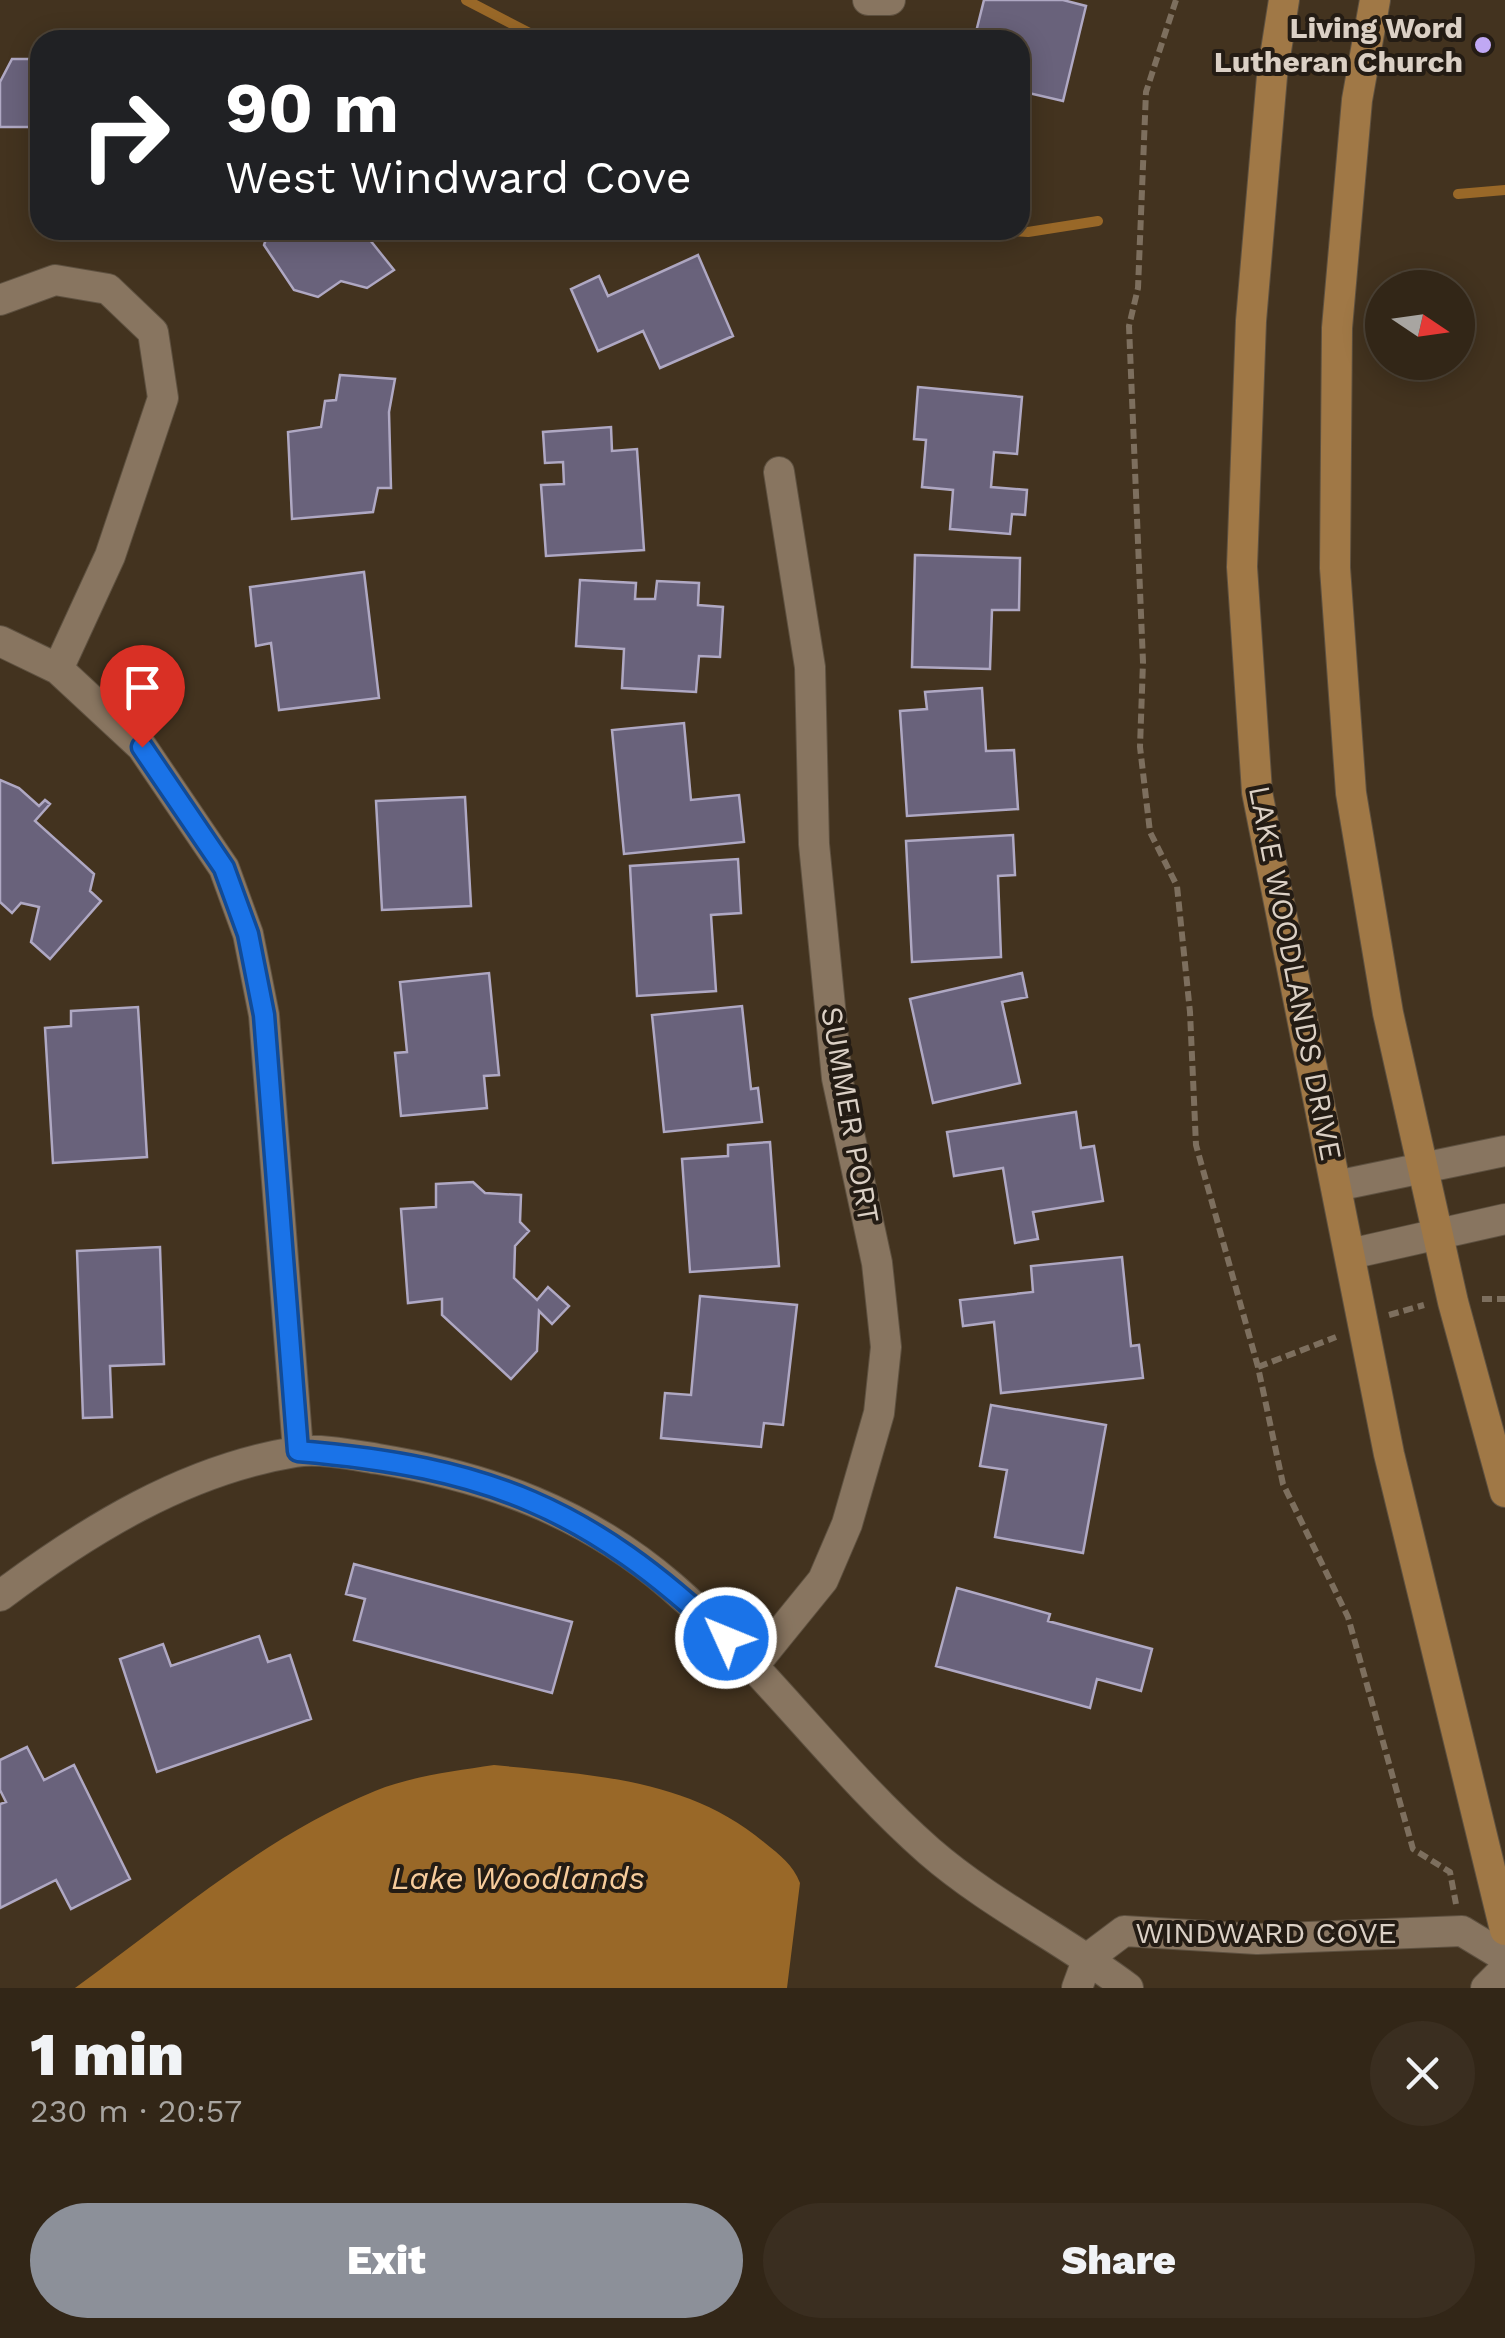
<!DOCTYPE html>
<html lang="en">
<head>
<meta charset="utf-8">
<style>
  :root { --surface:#322617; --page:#3a2e20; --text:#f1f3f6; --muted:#a8a5a1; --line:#4d4336; --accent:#8c9099 }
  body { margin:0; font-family:"Work Sans",sans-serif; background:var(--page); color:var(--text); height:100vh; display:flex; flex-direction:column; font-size:38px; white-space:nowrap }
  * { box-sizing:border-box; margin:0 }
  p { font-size:32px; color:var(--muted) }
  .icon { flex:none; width:55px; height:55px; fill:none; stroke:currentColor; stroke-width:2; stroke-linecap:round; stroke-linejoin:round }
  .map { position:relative; height:1988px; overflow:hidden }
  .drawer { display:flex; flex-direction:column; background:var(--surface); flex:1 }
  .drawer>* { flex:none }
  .guide { position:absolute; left:30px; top:30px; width:1000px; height:210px; border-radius:30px; box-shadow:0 5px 25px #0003,0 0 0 2px var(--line); background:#202124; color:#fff; overflow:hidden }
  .needle { width:65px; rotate:103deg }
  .controls { position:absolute; left:1365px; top:270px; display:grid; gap:20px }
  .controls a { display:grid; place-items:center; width:110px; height:110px; border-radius:50%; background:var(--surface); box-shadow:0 5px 25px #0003,0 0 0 2px var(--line); font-size:50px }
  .pin { position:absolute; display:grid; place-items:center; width:85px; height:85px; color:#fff; margin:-102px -42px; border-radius:50% 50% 50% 0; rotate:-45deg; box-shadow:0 0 10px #0007 }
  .pin .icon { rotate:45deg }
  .me { position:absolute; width:110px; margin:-55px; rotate:314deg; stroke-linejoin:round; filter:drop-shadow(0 0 8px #0008) }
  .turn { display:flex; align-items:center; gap:35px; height:210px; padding:0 30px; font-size:45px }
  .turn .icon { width:130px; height:130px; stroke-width:2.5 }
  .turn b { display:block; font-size:70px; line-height:85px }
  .round { display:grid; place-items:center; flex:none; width:105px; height:105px; border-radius:52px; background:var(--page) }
  .headline { display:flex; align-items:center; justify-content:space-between; height:170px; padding:0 30px }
  h1 { font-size:60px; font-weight:800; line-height:75px }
  .primary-button { display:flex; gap:20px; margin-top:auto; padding:20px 30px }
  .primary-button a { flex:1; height:115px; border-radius:60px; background:var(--accent); color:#fff; font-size:40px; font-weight:800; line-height:115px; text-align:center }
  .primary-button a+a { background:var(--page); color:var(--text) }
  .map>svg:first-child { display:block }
  .water { fill:#996828 }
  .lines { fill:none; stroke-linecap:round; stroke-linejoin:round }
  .stream { stroke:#996828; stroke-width:10 }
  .building { fill:#69627b; stroke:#afa8c3; stroke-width:2.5 }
  .minor-casing { stroke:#5e5140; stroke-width:32 }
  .major-casing { stroke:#5e5140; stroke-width:32 }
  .path { stroke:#7d6f5e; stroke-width:6; stroke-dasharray:10 5; stroke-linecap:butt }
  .minor { stroke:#887560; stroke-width:30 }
  .major { stroke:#a07846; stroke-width:30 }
  .route-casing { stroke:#114b97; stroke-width:25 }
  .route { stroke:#1a73e8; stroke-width:18 }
  .poi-dot { fill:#c0a8f4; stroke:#241c14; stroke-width:4 }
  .labels { text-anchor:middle; stroke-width:8; stroke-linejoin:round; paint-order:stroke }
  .poi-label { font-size:30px; font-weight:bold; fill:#dbd0c5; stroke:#241c14; text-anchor:end }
  .street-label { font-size:30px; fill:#dbd0c5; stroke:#241c14 }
  .water-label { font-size:32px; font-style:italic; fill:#f7cc9c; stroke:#241c14 }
</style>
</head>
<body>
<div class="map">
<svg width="1505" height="1988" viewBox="0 0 1505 1988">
  <rect width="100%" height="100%" fill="#43331f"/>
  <!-- water -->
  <path class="water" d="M494 1765C591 1775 688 1778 765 1843 780 1855 793 1865 800 1883L787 1988H75C170 1919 265 1836 375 1791 412 1776 454 1771 494 1765Z"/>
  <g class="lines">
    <!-- stream -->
    <path class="stream" d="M466 0 543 40
      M1458 194 1505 190
      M992 230 1028 232 1098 221"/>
  </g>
  <!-- building -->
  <path class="building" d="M984 0H1063L1086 6 1063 101 1020 91V40H974Z
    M12 59H40V152V127H0V82Z
    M269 230H362L394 270 367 288 341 281 318 297 294 290 264 245Z
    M698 255 733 336 660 368 643 331 598 351 571 289 599 276 608 296Z
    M340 375 395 379 389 412 391 488H378L373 512 292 519 288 432 321 427 325 401 336 400Z
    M918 387 1022 397 1017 454 994 452 991 487 1027 490 1025 515 1012 514 1010 534 950 529 953 490 922 487 926 440 914 439Z
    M611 427 612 451 637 449 644 550 546 556 541 485 564 484 563 462 545 463 543 432Z
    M915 555 1020 558 1019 610H992L990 669 912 667Z
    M364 572 379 698 279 710 271 643 256 646 250 587Z
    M580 580 636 583 635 599H655L657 581 699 583 698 605 723 607 720 657 699 656 696 692 622 688 624 649 576 646Z
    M982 688 986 751 1014 750 1018 809 907 816 900 711 927 709 925 692Z
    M684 723 691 800 739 795 744 842 624 854 612 730Z
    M0 780 19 788 39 806 45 800 50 804 35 821 94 874 90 891 101 901 50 959 31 942 39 907 21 903 12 913 0 902Z
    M465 797 471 906 382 910 376 801Z
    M1013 835 1015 875 998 876 1001 957 912 962 906 841Z
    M738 859 741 913 711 915 716 991 637 996 630 866Z
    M489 973 499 1075 484 1076 487 1108 401 1116 395 1053 407 1052 400 982Z
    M1022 973 1027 997 1002 1002 1020 1083 933 1103 910 999Z
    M742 1006 751 1089 758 1088 762 1122 664 1132 652 1015Z
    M138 1007 147 1157 53 1163 45 1028 71 1026V1011Z
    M1076 1112 1081 1148 1094 1146 1103 1201 1033 1212 1038 1239 1015 1243 1003 1168 954 1176 947 1132Z
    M770 1142 779 1266 690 1272 682 1159 728 1156V1145Z
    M473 1182 485 1193 521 1195 520 1222 529 1231 515 1246 514 1278 537 1300 548 1287 569 1306 552 1324 539 1311 537 1351 511 1379 442 1315V1299L408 1303 401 1209 436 1207V1184Z
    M160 1247 164 1364 110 1366 112 1417 83 1418 77 1251Z
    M1122 1257 1131 1346 1139 1345 1143 1378 1001 1393 994 1322 963 1326 960 1300 1033 1292 1031 1266Z
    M700 1296 797 1305 783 1425 764 1423 761 1447 661 1438 665 1393 691 1395Z
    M991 1405 1106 1425 1083 1553 995 1537 1007 1470 980 1466Z
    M354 1564 572 1622 552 1693 354 1640 365 1599 346 1594Z
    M957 1588 1050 1614 1048 1621 1152 1649 1141 1691 1097 1679 1090 1708 936 1666Z
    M259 1636 268 1662 290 1655 311 1719 157 1772 120 1659 163 1644 171 1666Z
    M27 1747 44 1780 74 1765 130 1879 71 1909 56 1880 0 1908V1804L6 1802 0 1790V1760Z"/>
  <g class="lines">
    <!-- minor casing -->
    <g class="minor-casing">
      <path id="minor" d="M868 0H890
        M0 300 55 280 108 289 153 332 163 398 110 556 58 669
        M0 641 58 669 142 747 224 868 248 934 264 1015 298 1451
        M1336 1186 1505 1151
        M1350 1254 1505 1219
        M0 1596C88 1530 185 1470 295 1452 320 1448 353 1455 378 1459 488 1477 585 1512 671 1586 765 1667 836 1769 929 1851 990 1904 1063 1939 1128 1988
        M754 1665 823 1580 847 1524 879 1413 886 1347 877 1263 837 1078 814 844 810 667 779 472
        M1088 1958 1124 1931 1257 1939 1462 1931 1505 1957
        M1077 1988 1088 1958
        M1486 1988 1505 1969"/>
    </g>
    <!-- major casing -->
    <g class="major-casing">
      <path id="major" d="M1284 0 1272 76 1251 321 1242 567 1257 792 1389 1454 1505 1930
        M1375 0 1357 100 1337 328 1335 568 1351 793 1388 1013 1453 1302 1505 1492"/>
    </g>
    <!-- path -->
    <path class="path" d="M1176 0 1146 92 1138 288 1129 326 1143 662 1140 747 1150 832 1177 886 1190 1012 1196 1145 1258 1367 1283 1484 1348 1617 1413 1849 1450 1872 1456 1904
      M1482 1299H1505
      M1389 1315 1424 1305
      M1258 1367 1336 1337"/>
    <!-- minor -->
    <use href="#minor" class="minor"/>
    <!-- major -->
    <use href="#major" class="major"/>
  </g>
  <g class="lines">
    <!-- route casing -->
    <g class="route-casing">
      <path id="route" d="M142 747 224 868 248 934 264 1015 298 1451C487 1467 588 1507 726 1638"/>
    </g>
    <!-- route -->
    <use href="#route" class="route"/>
  </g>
  <!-- markers -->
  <circle class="poi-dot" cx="1483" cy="45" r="10"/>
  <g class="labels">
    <!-- poi labels -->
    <g class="poi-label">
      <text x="1463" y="38">Living Word<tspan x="1463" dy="34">Lutheran Church</tspan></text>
    </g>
    <!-- street labels -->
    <g class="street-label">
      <text transform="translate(1295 973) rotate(79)" y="10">LAKE WOODLANDS DRIVE</text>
      <text transform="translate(850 1115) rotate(80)" y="10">SUMMER PORT</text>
      <text x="1266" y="1943">WINDWARD COVE</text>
    </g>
    <!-- water labels -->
    <g class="water-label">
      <text x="518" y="1889">Lake Woodlands</text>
    </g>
  </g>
</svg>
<div class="controls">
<a><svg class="needle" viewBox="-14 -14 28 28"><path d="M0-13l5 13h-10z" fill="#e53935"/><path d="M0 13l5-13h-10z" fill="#a8a5a1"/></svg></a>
</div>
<div class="pin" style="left:142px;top:747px;background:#d93025"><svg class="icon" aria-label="arrive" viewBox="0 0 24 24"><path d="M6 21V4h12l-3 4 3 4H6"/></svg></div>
<svg class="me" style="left:726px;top:1638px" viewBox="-20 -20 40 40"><circle r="17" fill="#1a73e8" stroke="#fff" stroke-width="3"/><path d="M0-11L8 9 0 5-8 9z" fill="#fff"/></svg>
<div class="guide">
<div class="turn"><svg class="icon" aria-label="right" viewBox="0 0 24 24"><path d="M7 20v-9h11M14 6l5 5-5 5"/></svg><div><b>90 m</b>West Windward Cove</div></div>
</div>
</div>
<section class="drawer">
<div class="headline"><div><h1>1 min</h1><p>230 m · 20:57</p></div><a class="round"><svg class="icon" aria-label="close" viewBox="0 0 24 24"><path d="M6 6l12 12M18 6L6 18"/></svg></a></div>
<div class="primary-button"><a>Exit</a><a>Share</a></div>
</section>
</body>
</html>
